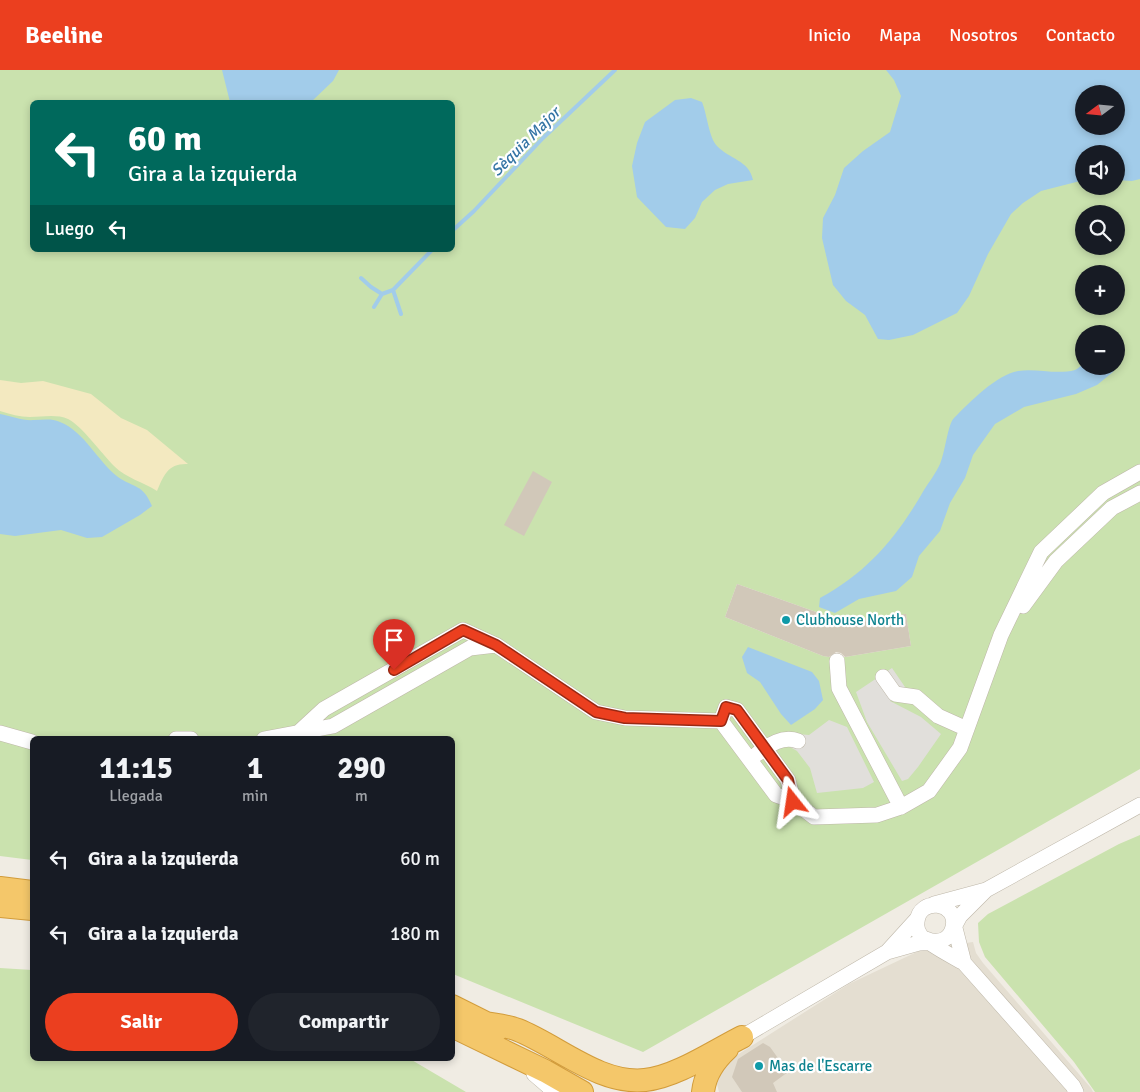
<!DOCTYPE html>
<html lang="es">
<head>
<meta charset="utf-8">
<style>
  :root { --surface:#171b24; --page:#20242c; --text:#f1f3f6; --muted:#9ea1a6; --accent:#eb3f1f }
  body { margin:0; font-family:Signika,sans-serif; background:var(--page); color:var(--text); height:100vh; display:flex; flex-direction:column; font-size:19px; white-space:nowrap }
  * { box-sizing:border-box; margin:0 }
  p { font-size:16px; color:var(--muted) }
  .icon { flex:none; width:28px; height:28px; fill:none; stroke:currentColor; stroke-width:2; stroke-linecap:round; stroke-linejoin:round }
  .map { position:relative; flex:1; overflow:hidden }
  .sheet { position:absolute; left:30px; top:666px; width:425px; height:325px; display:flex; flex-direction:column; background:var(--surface); border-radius:8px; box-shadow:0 2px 8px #0003 }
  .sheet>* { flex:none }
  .banner { position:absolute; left:30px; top:30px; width:425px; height:152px; border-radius:8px; box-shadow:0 2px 8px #0003; background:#00695c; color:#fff; overflow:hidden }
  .needle { width:32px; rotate:254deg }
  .tools { position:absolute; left:1075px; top:15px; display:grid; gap:10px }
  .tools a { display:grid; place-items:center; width:50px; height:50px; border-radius:50%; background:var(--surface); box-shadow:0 2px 8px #0003; font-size:25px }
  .pin { position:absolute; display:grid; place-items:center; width:42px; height:42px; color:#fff; margin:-51px -21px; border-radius:50% 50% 50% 0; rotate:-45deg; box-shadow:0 0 5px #0007 }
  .pin .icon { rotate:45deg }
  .me { position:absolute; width:55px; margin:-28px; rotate:345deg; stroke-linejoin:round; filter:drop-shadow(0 0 4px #0008) }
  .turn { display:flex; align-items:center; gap:18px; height:105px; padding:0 15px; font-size:22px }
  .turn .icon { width:65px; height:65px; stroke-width:2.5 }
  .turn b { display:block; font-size:35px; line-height:42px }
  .then { display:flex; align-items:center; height:48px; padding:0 15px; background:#0003; gap:10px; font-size:19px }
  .eta { display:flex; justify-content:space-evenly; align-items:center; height:85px; text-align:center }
  .eta b { font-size:30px; font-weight:800; line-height:35px }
  .cta { display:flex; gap:10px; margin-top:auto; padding:10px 15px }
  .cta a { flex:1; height:58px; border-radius:30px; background:var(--accent); color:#fff; font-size:20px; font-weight:800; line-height:58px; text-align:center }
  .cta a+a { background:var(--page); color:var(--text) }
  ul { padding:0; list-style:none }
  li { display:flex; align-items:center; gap:15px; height:75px; padding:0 15px }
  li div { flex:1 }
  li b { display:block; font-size:19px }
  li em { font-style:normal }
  header { display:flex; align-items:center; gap:30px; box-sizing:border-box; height:70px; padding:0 25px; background:var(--accent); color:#fff }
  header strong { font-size:24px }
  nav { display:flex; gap:28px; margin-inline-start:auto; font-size:18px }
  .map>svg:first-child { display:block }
  .residential { fill:#e4ded1 }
  .green { fill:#cae2ae; fill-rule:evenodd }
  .sand { fill:#f3e9c0 }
  .parking { fill:#e1dfdb }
  .water { fill:#a2ccea; fill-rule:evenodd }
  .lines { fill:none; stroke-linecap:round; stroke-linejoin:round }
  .stream { stroke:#a2ccea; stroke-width:4 }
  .building { fill:#d1c8b9 }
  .minor-casing { stroke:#beb7a9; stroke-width:16 }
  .highway-casing { stroke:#d29c3b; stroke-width:24 }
  .minor { stroke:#fff; stroke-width:15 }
  .highway { stroke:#f4c76a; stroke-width:22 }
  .route-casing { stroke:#992914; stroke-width:12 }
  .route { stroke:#eb3f1f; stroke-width:9 }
  .culture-dot { fill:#0f9aa8; stroke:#fff; stroke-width:2 }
  .labels { text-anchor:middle; stroke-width:4.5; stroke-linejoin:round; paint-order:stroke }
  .culture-label { font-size:15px; fill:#0d838f; stroke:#fff; text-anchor:start }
  .water-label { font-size:16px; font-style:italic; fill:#3575a5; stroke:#fff }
</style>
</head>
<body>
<header>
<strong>Beeline</strong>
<nav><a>Inicio</a><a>Mapa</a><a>Nosotros</a><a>Contacto</a></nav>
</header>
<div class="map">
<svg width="1140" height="1022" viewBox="0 0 1140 1022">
  <rect width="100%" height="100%" fill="#f0ece3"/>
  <!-- residential -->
  <path class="residential" d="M973 872 976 883 983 893 1091 1018 1093 1022H719L717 1014 726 992 849 914 923 879Z"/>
  <!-- green -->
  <path class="green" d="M0 0H1140V699L643 982 453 904 452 669H32V790L0 786ZM1084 24H1116V56H1084ZM32 32H452V180H32ZM1084 84H1116V116H1084ZM1084 144H1116V176H1084ZM1084 204H1116V236H1084ZM1084 264H1116V296H1084ZM737 514 833 548 845 551 906 545 911 576 839 588 823 586 725 547Z
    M1140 765V1022H1095L1074 992 985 887 979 872 978 853 988 844 1119 774Z
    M0 898 32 900V989H410L466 1022H0Z"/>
  <!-- sand -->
  <path class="sand" d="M0 310 21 313 43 311 91 324 121 348 147 360 188 394C168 393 164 405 157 421 143 412 126 408 114 396 102 384 82 356 68 349 57 344 42 347 30 347 20 347 10 344 0 341Z"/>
  <!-- parking -->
  <path class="parking" d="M892 598 905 617 890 631 921 647 941 664 918 697 908 709 902 711 867 652 856 622Z
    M829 650 847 657 874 712 863 718 817 723 810 698 797 681 790 677 786 663 809 665Z"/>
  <!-- water -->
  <path class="water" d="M222 0H339L333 11 311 32H230Z
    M886 0H1140V109L1132 111 1116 110V84H1084V110L1041 121 1023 133 1011 144 988 184 969 226 957 243 913 265 889 270 878 269 865 245 846 231 833 215 822 168 823 148 835 125 844 98 863 81 890 62 901 26 894 10ZM1084 24H1116V56H1084Z
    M691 28 702 32C707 44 709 68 717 76 729 89 749 90 753 110L728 114 715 120 702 132 695 148 685 159 666 157 637 127 632 96 637 73 645 52 675 30Z
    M1084 293V296H1116L1113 302 1097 315 1076 324 1024 337 995 354 973 385 965 408 950 433 940 461 919 486 912 507 896 521 859 529 835 543 819 537 820 528C868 502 897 467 924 420 929 412 936 403 940 394 945 383 948 353 954 348 970 332 996 305 1018 301 1036 298 1057 305 1075 300 1078 299 1081 295 1084 293Z
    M0 344C11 346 23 351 34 350 43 350 51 348 60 352 85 362 98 392 118 407 134 418 143 414 152 436L140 445 102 467 87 468 61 460 15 466 0 464Z
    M748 577 812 602 819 611 823 630 815 639 791 655 781 644 760 612 747 603 742 587Z"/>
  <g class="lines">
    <!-- stream -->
    <path class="stream" d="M452 161 474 141 543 68 615 0
      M361 208 371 217 382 224 393 220 432 180
      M393 220 401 244
      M374 237 382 224"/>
  </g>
  <!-- building -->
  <path class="building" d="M533 401 552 412 524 466 504 455Z
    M737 514 833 548 845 551 906 544 911 576 845 587 841 583 836 582 829 587 823 586 725 547Z
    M763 973 770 977 788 1002 773 1013 777 1022H742L732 1007 738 989Z"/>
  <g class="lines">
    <!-- minor casing -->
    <g class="minor-casing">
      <path id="minor" d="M1023 536 1056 491 1112 438 1140 423
        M496 575 596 642 625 648 721 651
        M837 591 839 618 901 737
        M883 607 895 624 916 627 938 646 967 659
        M726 637 737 640 788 710 793 731 776 725 721 651Z
        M0 663 32 672
        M176 669H191
        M264 669 333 656 470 578 496 575 463 560 324 639 298 663
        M757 684C769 675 783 665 798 671
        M793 731 814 747 877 745 901 737 929 721 960 678 1001 565 1041 482 1103 423 1140 402
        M986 820 1140 735
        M934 834 986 820 960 846 953 859
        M917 849 887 882 919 873 935 872
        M926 869C937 874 950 871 953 857 959 832 919 826 917 852 916 857 918 862 921 866 930 875 952 886 964 893L954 854
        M964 893 1073 1016 1076 1022
        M742 967 887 882
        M534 1004 548 1016 553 1022"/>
    </g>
    <!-- highway casing -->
    <g class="highway-casing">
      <path id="highway" d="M0 818 32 822
        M0 836 32 839
        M452 936 498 959
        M485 953C496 955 508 956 518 960 558 976 600 1015 645 1010 676 1007 714 981 742 967
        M452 956 545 1001 582 1022
        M703 1022C705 1004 714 991 727 979"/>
    </g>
    <!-- minor -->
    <use href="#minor" class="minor"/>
    <!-- highway -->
    <use href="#highway" class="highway"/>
  </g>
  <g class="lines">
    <!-- route casing -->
    <g class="route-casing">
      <path id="route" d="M394 600 463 560 496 575 596 642 625 648 721 651 726 637 737 640 788 710 793 732"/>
    </g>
    <!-- route -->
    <use href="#route" class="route"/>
  </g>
  <!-- markers -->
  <g class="culture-dot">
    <circle cx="786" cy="550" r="5"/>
    <circle cx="759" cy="996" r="5"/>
  </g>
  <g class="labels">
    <!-- culture labels -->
    <g class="culture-label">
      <text x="796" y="555">Clubhouse North</text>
      <text x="769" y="1001">Mas de l'Escarre</text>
    </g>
    <!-- water labels -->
    <g class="water-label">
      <text transform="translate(525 71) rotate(-45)" y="6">Sèquia Major</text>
    </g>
  </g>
</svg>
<div class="tools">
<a><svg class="needle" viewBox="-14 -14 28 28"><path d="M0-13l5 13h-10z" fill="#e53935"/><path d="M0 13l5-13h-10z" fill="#9ea1a6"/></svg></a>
<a><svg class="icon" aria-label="sound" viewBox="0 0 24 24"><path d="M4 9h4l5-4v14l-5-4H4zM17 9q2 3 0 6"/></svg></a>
<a><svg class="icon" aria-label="search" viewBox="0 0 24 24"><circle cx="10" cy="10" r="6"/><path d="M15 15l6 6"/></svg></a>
<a>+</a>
<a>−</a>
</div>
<div class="pin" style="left:394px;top:600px;background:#d93025"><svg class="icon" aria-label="arrive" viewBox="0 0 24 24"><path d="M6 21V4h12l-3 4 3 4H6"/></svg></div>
<svg class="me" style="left:793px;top:732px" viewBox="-20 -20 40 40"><path d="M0-17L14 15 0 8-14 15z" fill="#eb3f1f" stroke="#fff" stroke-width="4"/></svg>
<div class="banner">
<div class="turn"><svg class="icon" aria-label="left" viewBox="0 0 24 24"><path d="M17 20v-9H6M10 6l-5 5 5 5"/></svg><div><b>60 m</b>Gira a la izquierda</div></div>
<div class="then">Luego<svg class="icon" aria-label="left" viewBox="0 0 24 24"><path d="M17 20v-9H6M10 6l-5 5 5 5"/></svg></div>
</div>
<section class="sheet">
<div class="eta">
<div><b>11:15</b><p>Llegada</p></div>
<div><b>1</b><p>min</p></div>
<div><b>290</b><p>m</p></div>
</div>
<ul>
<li><svg class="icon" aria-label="left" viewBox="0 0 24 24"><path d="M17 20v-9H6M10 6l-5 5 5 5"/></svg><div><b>Gira a la izquierda</b></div><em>60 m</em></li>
<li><svg class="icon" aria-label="left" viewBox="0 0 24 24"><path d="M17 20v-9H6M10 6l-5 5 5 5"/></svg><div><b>Gira a la izquierda</b></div><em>180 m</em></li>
</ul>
<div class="cta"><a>Salir</a><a>Compartir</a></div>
</section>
</div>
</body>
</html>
